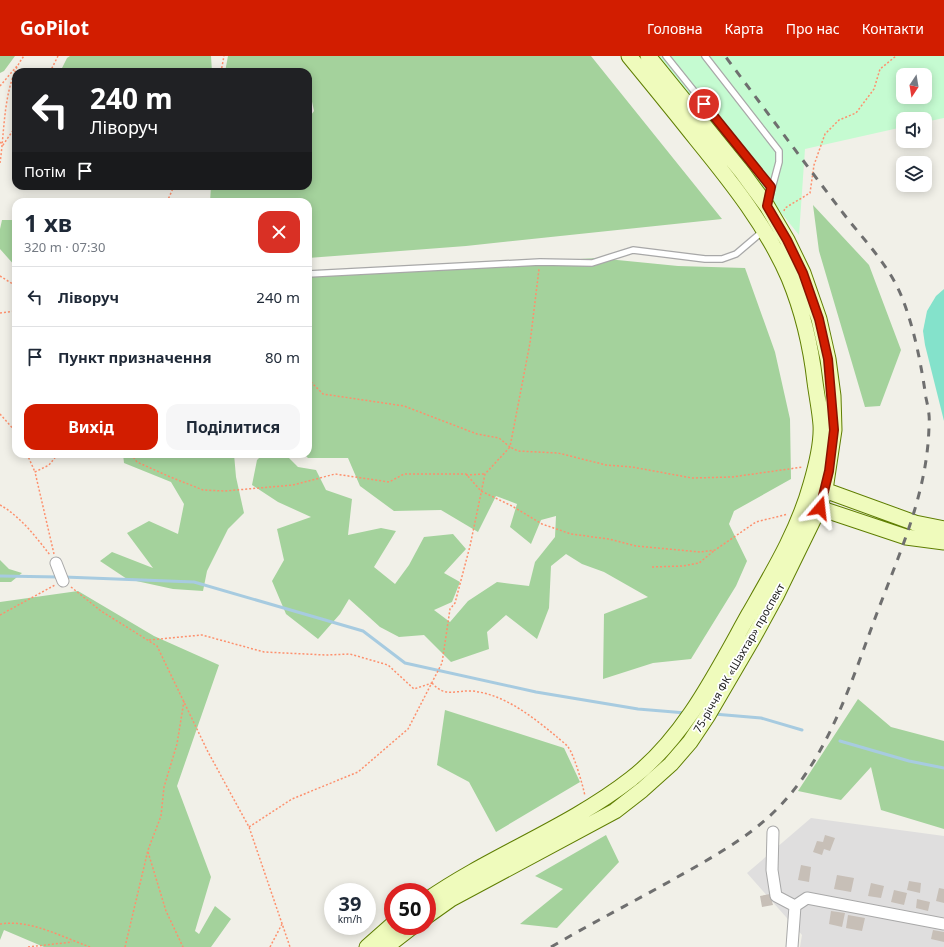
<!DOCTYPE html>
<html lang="uk">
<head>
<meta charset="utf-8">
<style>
  :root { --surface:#fff; --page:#f6f6f7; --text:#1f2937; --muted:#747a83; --line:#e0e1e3; --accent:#d21d00 }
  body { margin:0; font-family:"Noto Sans",sans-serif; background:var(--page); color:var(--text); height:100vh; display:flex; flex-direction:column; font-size:15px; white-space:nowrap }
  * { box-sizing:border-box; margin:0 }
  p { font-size:13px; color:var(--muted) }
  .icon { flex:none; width:22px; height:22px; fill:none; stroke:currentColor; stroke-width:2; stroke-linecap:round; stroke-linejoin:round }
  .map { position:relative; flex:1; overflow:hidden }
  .details { position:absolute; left:12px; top:142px; width:300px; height:260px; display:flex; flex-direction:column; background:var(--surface); border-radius:12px; box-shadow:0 2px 10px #0003 }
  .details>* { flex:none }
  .top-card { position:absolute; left:12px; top:12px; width:300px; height:122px; border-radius:12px; box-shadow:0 2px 10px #0003; background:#202124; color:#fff; overflow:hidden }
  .needle { width:26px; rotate:192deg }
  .tools { position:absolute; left:896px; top:12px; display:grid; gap:8px }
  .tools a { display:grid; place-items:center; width:36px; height:36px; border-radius:8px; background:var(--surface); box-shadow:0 2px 10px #0003; font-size:20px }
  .speed { position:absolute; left:324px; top:827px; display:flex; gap:8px; font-size:20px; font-weight:700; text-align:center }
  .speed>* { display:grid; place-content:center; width:52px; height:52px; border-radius:50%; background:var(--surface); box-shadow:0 2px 10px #0003; line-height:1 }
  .speed small { font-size:10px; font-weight:400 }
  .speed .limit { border:6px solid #d22; background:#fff; color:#111 }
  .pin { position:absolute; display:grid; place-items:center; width:34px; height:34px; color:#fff; margin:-17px; border:2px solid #fff; border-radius:50%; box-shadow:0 1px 4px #0007 }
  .me { position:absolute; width:44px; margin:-22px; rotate:17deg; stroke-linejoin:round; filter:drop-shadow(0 0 3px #0008) }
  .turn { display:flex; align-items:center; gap:14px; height:84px; padding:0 12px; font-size:18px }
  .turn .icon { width:52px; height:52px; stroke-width:2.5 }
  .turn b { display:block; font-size:28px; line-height:34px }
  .then { display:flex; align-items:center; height:38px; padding:0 12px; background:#0003; gap:8px; font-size:15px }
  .round { display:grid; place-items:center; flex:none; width:42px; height:42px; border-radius:12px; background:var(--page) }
  .headline { display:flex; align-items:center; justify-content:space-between; height:68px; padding:0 12px }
  h1 { font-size:24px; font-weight:700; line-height:30px }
  .action { display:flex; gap:8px; margin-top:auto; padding:8px 12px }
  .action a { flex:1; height:46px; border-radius:12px; background:var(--accent); color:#fff; font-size:16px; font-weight:700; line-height:46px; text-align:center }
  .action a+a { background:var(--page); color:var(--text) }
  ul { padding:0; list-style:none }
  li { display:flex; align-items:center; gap:12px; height:60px; padding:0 12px; border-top:1px solid var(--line) }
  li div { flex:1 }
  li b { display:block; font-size:15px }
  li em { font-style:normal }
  header { display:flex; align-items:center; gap:24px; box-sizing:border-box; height:56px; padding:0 20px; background:var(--accent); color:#fff }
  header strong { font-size:19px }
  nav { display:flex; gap:22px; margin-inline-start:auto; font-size:14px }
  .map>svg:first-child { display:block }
  .residential { fill:#dfdede }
  .forest { fill:#a4d29c }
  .park { fill:#c5fbd1; fill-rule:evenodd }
  .pitch { fill:#84e2cb }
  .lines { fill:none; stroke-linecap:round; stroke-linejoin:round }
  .stream { stroke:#a7cbe0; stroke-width:3 }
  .building { fill:#c7bfb7 }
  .service-casing { stroke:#a8a8a8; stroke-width:8 }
  .minor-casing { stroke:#a8a8a8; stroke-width:13 }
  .secondary-casing { stroke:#5f7e02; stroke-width:17 }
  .path { stroke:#fd906d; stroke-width:1.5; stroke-dasharray:2 2; stroke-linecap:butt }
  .service { stroke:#fff; stroke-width:5.5 }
  .minor { stroke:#fff; stroke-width:11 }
  .secondary { stroke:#effbbc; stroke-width:15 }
  .rail { stroke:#6f6f6f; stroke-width:3; stroke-dasharray:8 8; stroke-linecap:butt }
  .route-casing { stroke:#881300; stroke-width:10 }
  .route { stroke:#d21d00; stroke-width:7 }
  .labels { text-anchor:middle; stroke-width:3.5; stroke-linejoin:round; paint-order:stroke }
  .street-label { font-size:11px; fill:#212121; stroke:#fff }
</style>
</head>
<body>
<header>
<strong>GoPilot</strong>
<nav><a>Головна</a><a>Карта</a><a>Про нас</a><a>Контакти</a></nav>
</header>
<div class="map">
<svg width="944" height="891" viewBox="0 0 944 891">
  <rect width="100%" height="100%" fill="#f1f0e8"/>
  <!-- residential -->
  <path class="residential" d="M811 762 944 780V891H800L802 879 747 817Z"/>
  <!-- forest -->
  <path class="forest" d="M0 0H15L4 15 0 17Z
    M70 0H211L212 16H60L67 2Z
    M228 0H591L722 163 466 190 308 202V146H210L211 130H308V63L314 55 308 27V16H293L289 13 271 14 270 16H225Z
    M813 149 869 209 901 294 880 350 865 351 819 195Z
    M2 164H16V211L0 193V173Z
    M597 202 678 210 745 212 775 296 790 363 791 423 734 455 729 468 747 505 736 530 691 603 653 607 603 623 604 558 648 541 604 516 582 508 566 498 551 510 549 552 537 583 506 559 487 576 489 593 451 606 424 579 399 581 380 571 349 543 340 558 318 583 286 558 272 525 284 504 277 473 311 461 278 446 252 429 257 404 263 398H285L298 411 316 414 326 434 352 443 348 479 381 472 396 475 374 511 395 528 409 509 424 481 453 478 466 493 444 517 460 526 452 546 434 554 450 566 468 545 497 526 529 530 535 506 555 481 556 460 541 464 531 488 510 471 517 448 496 440 478 476 441 454 394 455 360 430 348 402H308L304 398H308V219Z
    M123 398H234L236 421 244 457 228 473 207 515 203 535 173 533 127 523 100 505 112 496 153 512 127 477 149 465 178 478 184 448 171 426 124 407Z
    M0 504 9 513 22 517 11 526H0Z
    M78 535 154 580 219 609 177 730 211 821 195 875 199 878 215 850 231 863 211 891H44L4 874 0 884V546Z
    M858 643 891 671 944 685V773L881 754 871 711 841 744 798 735Z
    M445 654 564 692 580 726 496 776 469 726 437 709Z
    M606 779 619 806 557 872 520 868 563 833 535 820Z"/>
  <!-- park -->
  <path class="park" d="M655 0H944V62L925 66V63H903V71L805 93 799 179ZM903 19H925V41H903Z"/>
  <!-- pitch -->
  <path class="pitch" d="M944 233V365L925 289 923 275 927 255 936 240Z"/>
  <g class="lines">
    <!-- stream -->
    <path class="stream" d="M0 520 59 521
      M64 521 194 526 363 575 405 607 536 636 638 653 686 657
      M714 658 761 662 802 674
      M840 685 909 705 944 712"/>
  </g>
  <!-- building -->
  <path class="building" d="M825 779 835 782 830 795 824 793 822 799 813 796 817 785 823 786Z
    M801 809 811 811 809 826 798 824Z
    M837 819 854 822 851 836 834 833Z
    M909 825 921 827 920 837 907 834Z
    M871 827 884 830 881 842 868 840Z
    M939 832 944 833V847L936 845Z
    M894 834 907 837 904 849 891 846Z
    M770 838 773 849 762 851 760 840Z
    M917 843 930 846 928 855 916 852Z
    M831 855 845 857 842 871 829 868Z
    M848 859 865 862 862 875 846 872Z
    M933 874 944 876V886L931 883Z"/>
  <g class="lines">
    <!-- service casing -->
    <g class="service-casing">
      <path id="service" d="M666 0 771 131
        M705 0 779 95V106L768 147
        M308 218 540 206 592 207 633 194 705 203H722L736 198 763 175"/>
    </g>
    <!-- minor casing -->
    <g class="minor-casing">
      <path id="minor" d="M56 507 63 525
        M773 776 772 814 776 840 795 850 807 842 944 868
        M792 891 795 850"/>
    </g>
    <!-- secondary casing -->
    <g class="secondary-casing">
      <path id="secondary" d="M816 431 915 467 944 473
        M810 449 906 481 944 486
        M427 844C492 799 568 772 631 723 685 681 716 617 749 558 773 516 798 475 811 428 816 411 822 386 821 369 820 355 817 341 815 326 811 291 803 256 789 222 767 171 732 127 697 84 675 56 652 28 629 0
        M427 860 451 843 615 755 642 734 671 708 690 686 708 659 753 582 776 540 819 452 825 434 834 374 833 340 828 303 819 263 803 217 787 184 767 150 742 116 648 0
        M367 891 393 868
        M386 891 413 870"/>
    </g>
    <!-- path -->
    <path class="path" d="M50 16 58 0
      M221 16 224 0
      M0 30 17 10
      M0 86 3 89 16 70
      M0 107C5 73 3 27 24 0
      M167 146 174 130
      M784 155 785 152 810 137 814 109 825 78 839 64 856 57 874 33 880 13 896 0
      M0 220 16 230
      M0 257 16 255
      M308 323 323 338 404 350 477 378 499 382 510 391 530 287 539 213
      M0 358 16 376
      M27 398 35 416
      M131 398 137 406 168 420 203 434 225 435 293 429 335 418 389 426 404 418H466L481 435 512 450 542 468 571 478 609 483 636 490 700 496 715 494 756 466 788 458
      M466 419 484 418
      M0 449C20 460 36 481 50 499
      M54 498 35 416 49 409 58 398
      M652 511 683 510 699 507 715 494
      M71 531 101 555 157 590 208 696 249 771 290 891
      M0 559 55 529
      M149 584 202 579 264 596 326 599 350 598 388 609 414 633 432 627
      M432 627C445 642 456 634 472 635 504 638 533 661 557 681 560 684 565 687 568 691 574 698 583 730 585 740
      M249 771 292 743 358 716 408 673 442 607 450 553 455 547 470 490 485 418 510 391 518 395 558 397 606 409 632 411 692 422 732 421 803 411
      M148 796 166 855 183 891
      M0 868C30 863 62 881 90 891
      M28 891 72 886
      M125 891 148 794 161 760 164 731 177 688 184 645
      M270 891 282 868"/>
    <!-- service -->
    <use href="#service" class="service"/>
    <!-- minor -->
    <use href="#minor" class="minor"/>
    <!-- secondary -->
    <use href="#secondary" class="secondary"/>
    <!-- rail -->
    <path class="rail" d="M551 891C592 867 633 846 674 823 709 803 747 783 776 754 829 701 851 626 877 557 900 496 928 435 929 369 930 360 928 351 926 342 921 307 914 271 901 239 888 208 863 183 843 157 803 105 764 52 725 0"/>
  </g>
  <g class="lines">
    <!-- route casing -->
    <g class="route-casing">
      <path id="route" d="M704 48 771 131 767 150 787 184 803 217 819 263 828 303 834 374 829 415 820 452"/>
    </g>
    <!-- route -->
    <use href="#route" class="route"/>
  </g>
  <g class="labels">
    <!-- street labels -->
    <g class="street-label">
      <text transform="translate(739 602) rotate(-60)" y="4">75-річчя ФК «Шахтар» проспект</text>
    </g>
  </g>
</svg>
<div class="tools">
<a><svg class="needle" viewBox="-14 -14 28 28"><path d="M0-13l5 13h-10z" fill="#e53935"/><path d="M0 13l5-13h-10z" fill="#747a83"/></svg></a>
<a><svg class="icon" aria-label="sound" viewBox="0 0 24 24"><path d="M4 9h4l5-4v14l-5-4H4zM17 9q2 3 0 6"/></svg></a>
<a><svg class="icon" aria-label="layers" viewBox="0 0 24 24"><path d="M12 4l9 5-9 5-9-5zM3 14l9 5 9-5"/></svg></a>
</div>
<div class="speed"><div>39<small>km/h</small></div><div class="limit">50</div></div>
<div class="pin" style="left:704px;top:48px;background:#d93025"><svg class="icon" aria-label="arrive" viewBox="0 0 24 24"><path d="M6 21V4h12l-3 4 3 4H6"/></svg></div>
<svg class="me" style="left:820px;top:452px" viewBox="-20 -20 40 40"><path d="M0-17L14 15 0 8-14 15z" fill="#d21d00" stroke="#fff" stroke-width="4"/></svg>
<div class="top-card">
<div class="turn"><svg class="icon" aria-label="left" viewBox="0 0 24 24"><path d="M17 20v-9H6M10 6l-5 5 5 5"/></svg><div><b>240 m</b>Ліворуч</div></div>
<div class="then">Потім<svg class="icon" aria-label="arrive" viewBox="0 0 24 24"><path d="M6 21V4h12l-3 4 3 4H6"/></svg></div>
</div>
<section class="details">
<div class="headline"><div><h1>1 хв</h1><p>320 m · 07:30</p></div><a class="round" style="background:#d93025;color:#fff"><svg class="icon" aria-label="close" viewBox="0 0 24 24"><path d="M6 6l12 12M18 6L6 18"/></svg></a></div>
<ul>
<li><svg class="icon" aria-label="left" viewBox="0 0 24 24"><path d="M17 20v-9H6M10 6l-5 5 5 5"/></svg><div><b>Ліворуч</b></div><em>240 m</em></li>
<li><svg class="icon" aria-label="arrive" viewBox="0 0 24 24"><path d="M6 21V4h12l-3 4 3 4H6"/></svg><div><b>Пункт призначення</b></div><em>80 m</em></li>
</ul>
<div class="action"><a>Вихід</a><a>Поділитися</a></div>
</section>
</div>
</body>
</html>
